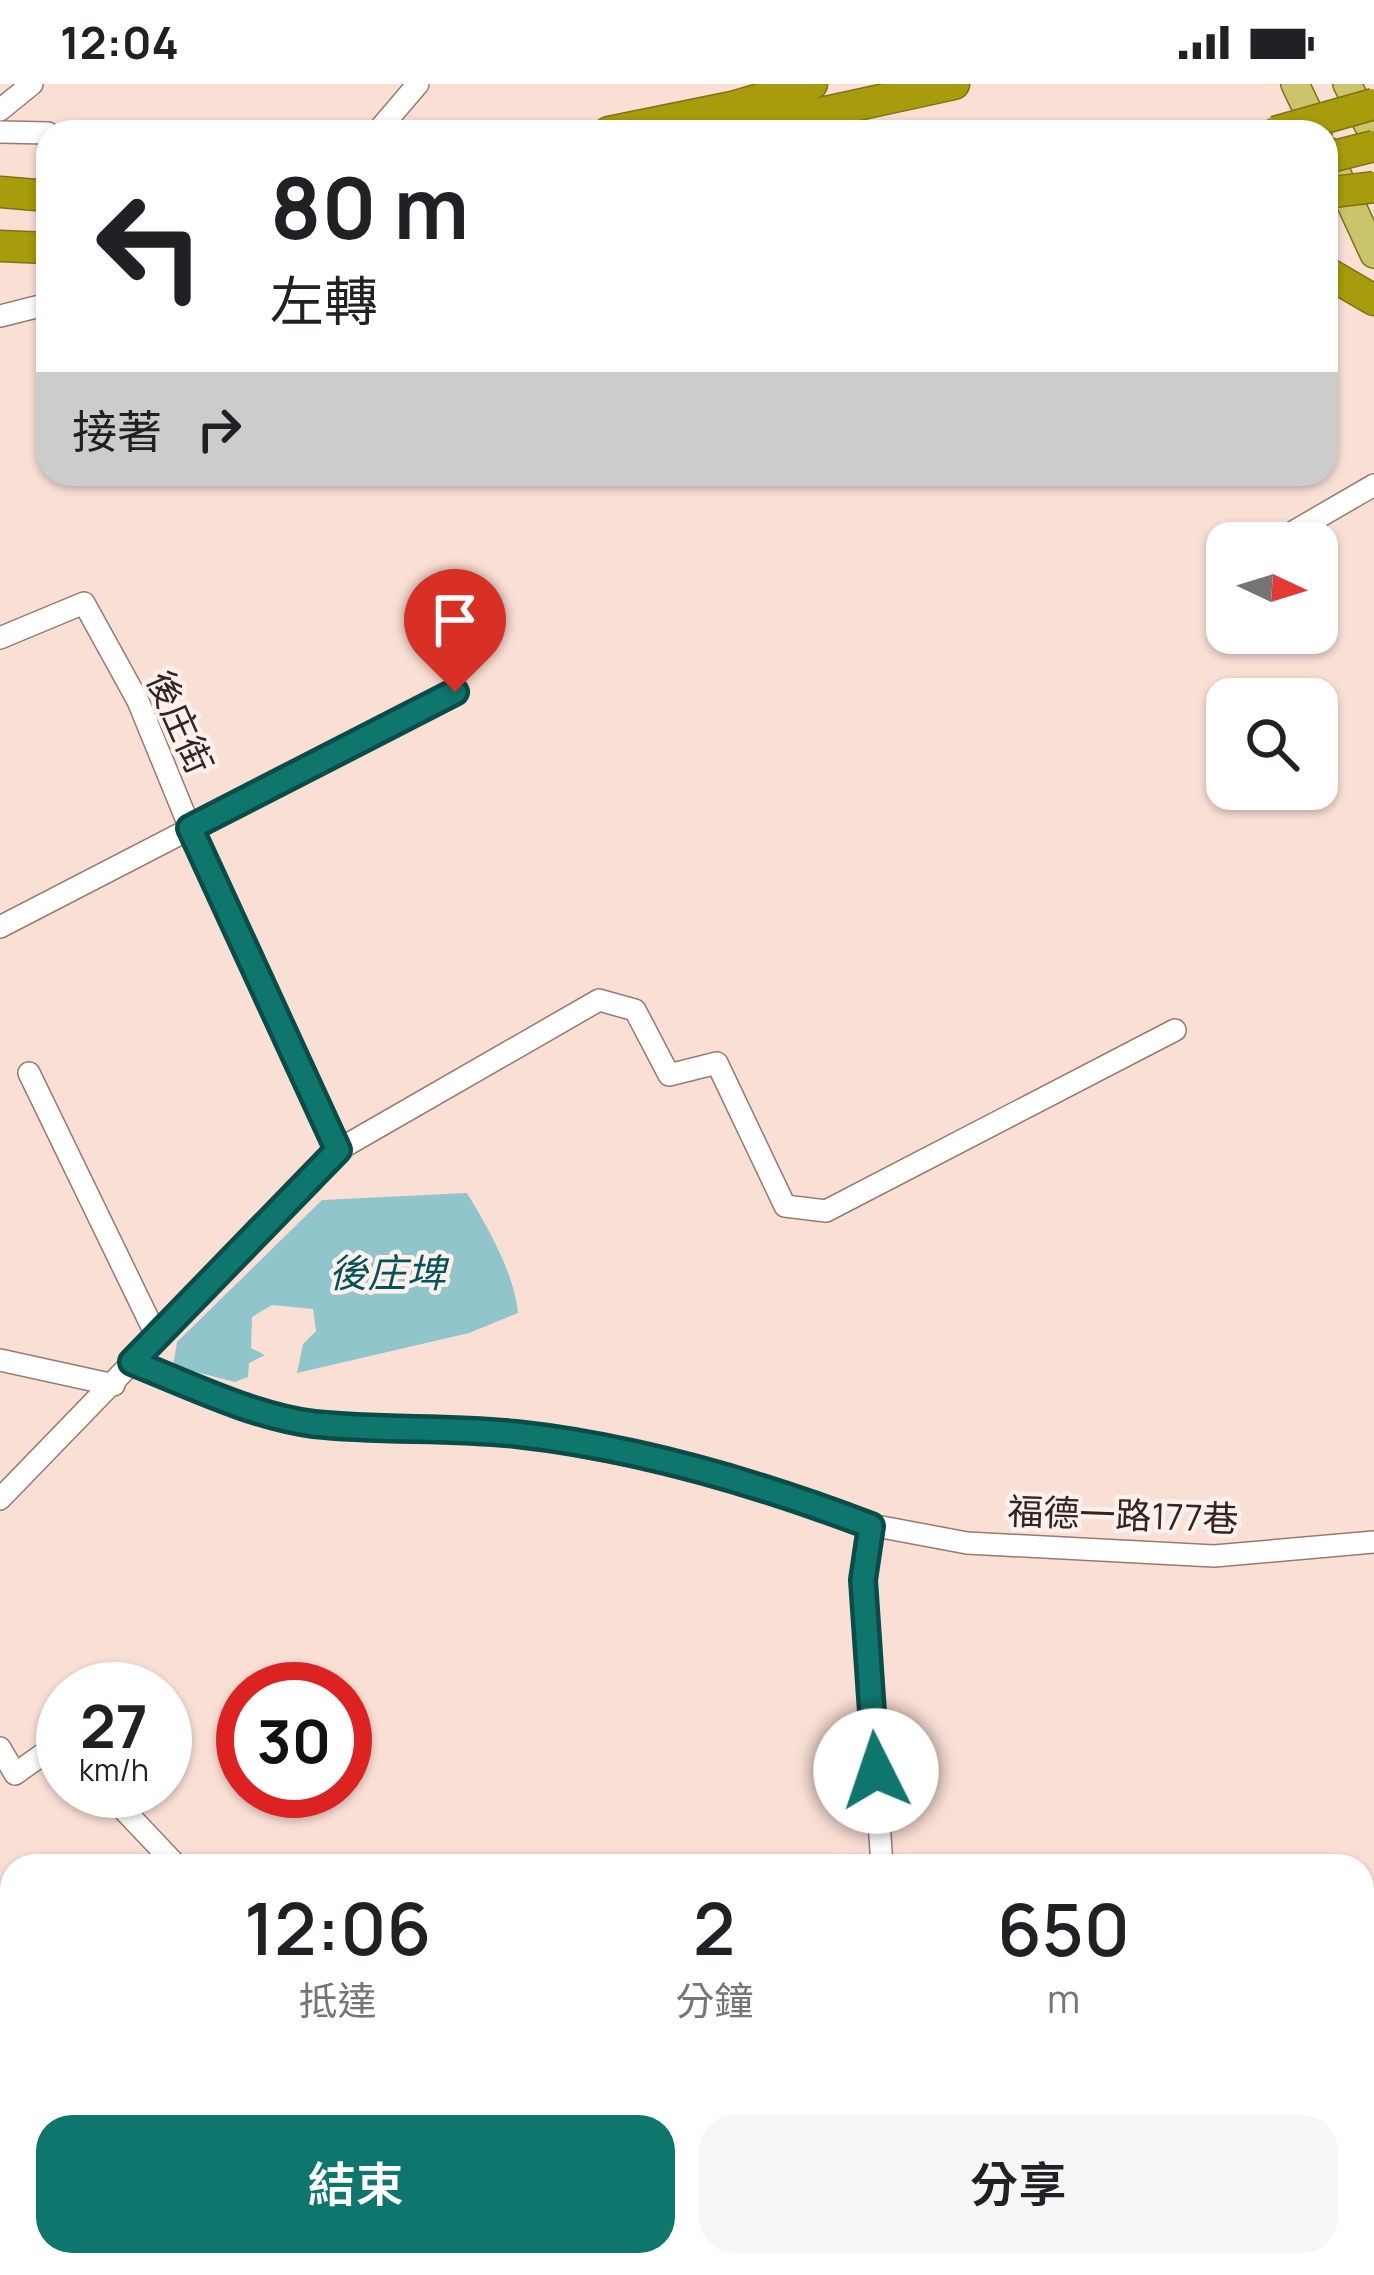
<!DOCTYPE html>
<html lang="zh-TW">
<head>
<meta charset="utf-8">
<style>
  :root { --surface:#fff; --page:#f6f6f6; --text:#202124; --muted:#757577; --accent:#0f766e }
  body { margin:0; font-family:Manrope,"Noto Sans TC",sans-serif; background:var(--page); color:var(--text); height:100vh; display:flex; flex-direction:column; font-size:45px; white-space:nowrap }
  * { box-sizing:border-box; margin:0 }
  p { font-size:39px; color:var(--muted) }
  .icon { flex:none; width:66px; height:66px; fill:none; stroke:currentColor; stroke-width:2; stroke-linecap:round; stroke-linejoin:round }
  .map { position:relative; flex:1; overflow:hidden }
  .panel { position:absolute; left:0px; top:1770px; width:1374px; height:423px; display:flex; flex-direction:column; background:var(--surface); border-radius:36px 36px 0 0; box-shadow:0 3px 9px #0004 }
  .panel>* { flex:none }
  .top-card { position:absolute; left:36px; top:36px; width:1302px; height:366px; border-radius:36px; box-shadow:0 3px 9px #0004; background:#fff; color:var(--text); overflow:hidden }
  .needle { width:78px; rotate:94deg }
  .tools { position:absolute; left:1206px; top:438px; display:grid; gap:24px }
  .tools a { display:grid; place-items:center; width:132px; height:132px; border-radius:24px; background:var(--surface); box-shadow:0 3px 9px #0004; font-size:60px }
  .speed { position:absolute; left:36px; top:1578px; display:flex; gap:24px; font-size:60px; font-weight:700; text-align:center }
  .speed>* { display:grid; place-content:center; width:156px; height:156px; border-radius:50%; background:var(--surface); box-shadow:0 3px 9px #0004; line-height:1 }
  .speed small { font-size:30px; font-weight:400 }
  .speed .limit { border:18px solid #d22; background:#fff; color:#111 }
  .pin { position:absolute; display:grid; place-items:center; width:102px; height:102px; color:#fff; margin:-123px -51px; border-radius:50% 50% 50% 0; rotate:-45deg; box-shadow:0 0 12px #0007 }
  .pin .icon { rotate:45deg }
  .me { position:absolute; width:132px; margin:-66px; rotate:356deg; stroke-linejoin:round; filter:drop-shadow(0 0 9px #0008) }
  .turn { display:flex; align-items:center; gap:42px; height:252px; padding:0 36px; font-size:54px }
  .turn .icon { width:156px; height:156px; stroke-width:2.5 }
  .turn b { display:block; font-size:84px; line-height:102px }
  .then { display:flex; align-items:center; height:114px; padding:0 36px; background:#0003; gap:24px; font-size:45px }
  .eta { display:flex; justify-content:space-evenly; align-items:center; height:204px; text-align:center }
  .eta b { font-size:72px; font-weight:600; line-height:84px }
  .primary-button { display:flex; gap:24px; margin-top:auto; padding:24px 36px }
  .primary-button a { flex:1; height:138px; border-radius:36px; background:var(--accent); color:#fff; font-size:48px; font-weight:600; line-height:138px; text-align:center }
  .primary-button a+a { background:var(--page); color:var(--text) }
  .status { display:flex; justify-content:space-between; align-items:center; height:84px; padding:0 60px; background:var(--surface); direction:ltr }
  .status svg { height:33px; fill:currentColor }
  .map>svg:first-child { display:block }
  .water { fill:#90c5cb }
  .lines { fill:none; stroke-linecap:round; stroke-linejoin:round }
  .minor-casing { stroke:#987a6f; stroke-width:24 }
  .major-casing { stroke:#7e7213; stroke-width:30 }
  .highway-casing { stroke:#7e7213; stroke-width:33 }
  .minor { stroke:#fff; stroke-width:21 }
  .major { stroke:#cac46d; stroke-width:27 }
  .highway { stroke:#a79c0c; stroke-width:30 }
  .highway-bridge-casing { stroke:#7e7213; stroke-width:33; stroke-linecap:butt }
  .highway-bridge { stroke:#a79c0c; stroke-width:30 }
  .route-casing { stroke:#0a4d48; stroke-width:30 }
  .route { stroke:#0f766e; stroke-width:21 }
  .labels { text-anchor:middle; stroke-width:9; stroke-linejoin:round; paint-order:stroke }
  .street-label { font-size:36px; fill:#322521; stroke:#fef0eb }
  .water-label { font-size:39px; font-style:italic; fill:#02535a; stroke:#fef0eb }
</style>
</head>
<body>
<div class="status"><b>12:04</b><svg viewBox="0 0 49 12"><path d="M0 12V9h3v3zM5 12V6h3v6zM10 12V3h3v9zM15 12V0h3v12zM26 1h20v11H26zM47 4h2v5h-2z"/></svg></div>
<div class="map">
<svg width="1374" height="2191" viewBox="0 0 1374 2191">
  <rect width="100%" height="100%" fill="#fadfd5"/>
  <!-- water -->
  <path class="water" d="M467 1109C488 1144 514 1188 518 1229L469 1249 297 1289 303 1260 316 1247 313 1225 272 1221 252 1233 251 1264 265 1271 249 1279 248 1293 235 1298 173 1282 177 1258 322 1116Z"/>
  <g class="lines">
    <!-- minor casing -->
    <g class="minor-casing">
      <path id="minor" d="M0 26 32 0
        M0 48 48 49
        M377 48 418 0
        M0 232 48 220
        M1274 459 1374 401
        M0 554 84 519 138 617 190 744 338 1066
        M0 843 455 608
        M29 989 156 1251
        M0 1276 114 1301
        M132 1278 227 1316 309 1340 517 1350 685 1382 793 1412 871 1441 967 1459 1214 1472 1374 1458
        M0 1415 338 1066 599 916 635 926 669 991 717 979 785 1122 826 1127 1175 946
        M871 1441 863 1496 882 1782
        M0 1664 15 1690 60 1658 63 1661
        M106 1707 177 1782
        M1362 1908 1374 1906
        M0 2051 12 2031
        M1362 2101 1374 2099
        M43 2191 48 2181
        M154 2191 160 2181
        M484 2191 493 2181
        M783 2191 826 2181
        M903 2191 904 2181"/>
    </g>
    <!-- major casing -->
    <g class="major-casing">
      <path id="major" d="M1295 0 1318 48
        M1347 0 1374 52
        M1326 66 1374 170"/>
    </g>
    <!-- highway casing -->
    <g class="highway-casing">
      <path id="highway" d="M609 48 732 23 812 0
        M734 48 954 0
        M0 108 48 112
        M0 162 48 164
        M1326 188 1374 216"/>
    </g>
    <!-- minor -->
    <use href="#minor" class="minor"/>
    <!-- major -->
    <use href="#major" class="major"/>
    <!-- highway -->
    <use href="#highway" class="highway"/>
    <!-- highway-bridge casing -->
    <g class="highway-bridge-casing">
      <path id="highway-bridge" d="M1275 48 1374 20
        M1326 74 1374 62
        M1326 109 1374 103"/>
    </g>
    <!-- highway-bridge -->
    <use href="#highway-bridge" class="highway-bridge"/>
  </g>
  <g class="lines">
    <!-- route casing -->
    <g class="route-casing">
      <path id="route" d="M455 608 190 744 338 1066 132 1278C187 1300 255 1333 314 1340 381 1347 449 1343 516 1350 636 1363 758 1399 871 1442L863 1496 876 1687"/>
    </g>
    <!-- route -->
    <use href="#route" class="route"/>
  </g>
  <g class="labels">
    <!-- street labels -->
    <g class="street-label">
      <text transform="translate(180 638) rotate(66)" y="13">後庄街</text>
      <text transform="translate(1123 1431) rotate(2)" y="13">福德一路177巷</text>
    </g>
    <!-- water labels -->
    <g class="water-label">
      <text x="387" y="1203">後庄埤</text>
    </g>
  </g>
</svg>
<div class="tools">
<a><svg class="needle" viewBox="-14 -14 28 28"><path d="M0-13l5 13h-10z" fill="#e53935"/><path d="M0 13l5-13h-10z" fill="#757577"/></svg></a>
<a><svg class="icon" aria-label="search" viewBox="0 0 24 24"><circle cx="10" cy="10" r="6"/><path d="M15 15l6 6"/></svg></a>
</div>
<div class="speed"><div>27<small>km/h</small></div><div class="limit">30</div></div>
<div class="pin" style="left:455px;top:608px;background:#d93025"><svg class="icon" aria-label="arrive" viewBox="0 0 24 24"><path d="M6 21V4h12l-3 4 3 4H6"/></svg></div>
<svg class="me" style="left:876px;top:1687px" viewBox="-20 -20 40 40"><circle r="19" fill="#fff"/><path d="M0-13L10 11 0 6-10 11z" fill="#0f766e"/></svg>
<div class="top-card">
<div class="turn"><svg class="icon" aria-label="left" viewBox="0 0 24 24"><path d="M17 20v-9H6M10 6l-5 5 5 5"/></svg><div><b>80 m</b>左轉</div></div>
<div class="then">接著<svg class="icon" aria-label="right" viewBox="0 0 24 24"><path d="M7 20v-9h11M14 6l5 5-5 5"/></svg></div>
</div>
<section class="panel">
<div class="eta">
<div><b>12:06</b><p>抵達</p></div>
<div><b>2</b><p>分鐘</p></div>
<div><b>650</b><p>m</p></div>
</div>
<div class="primary-button"><a>結束</a><a>分享</a></div>
</section>
</div>
</body>
</html>
